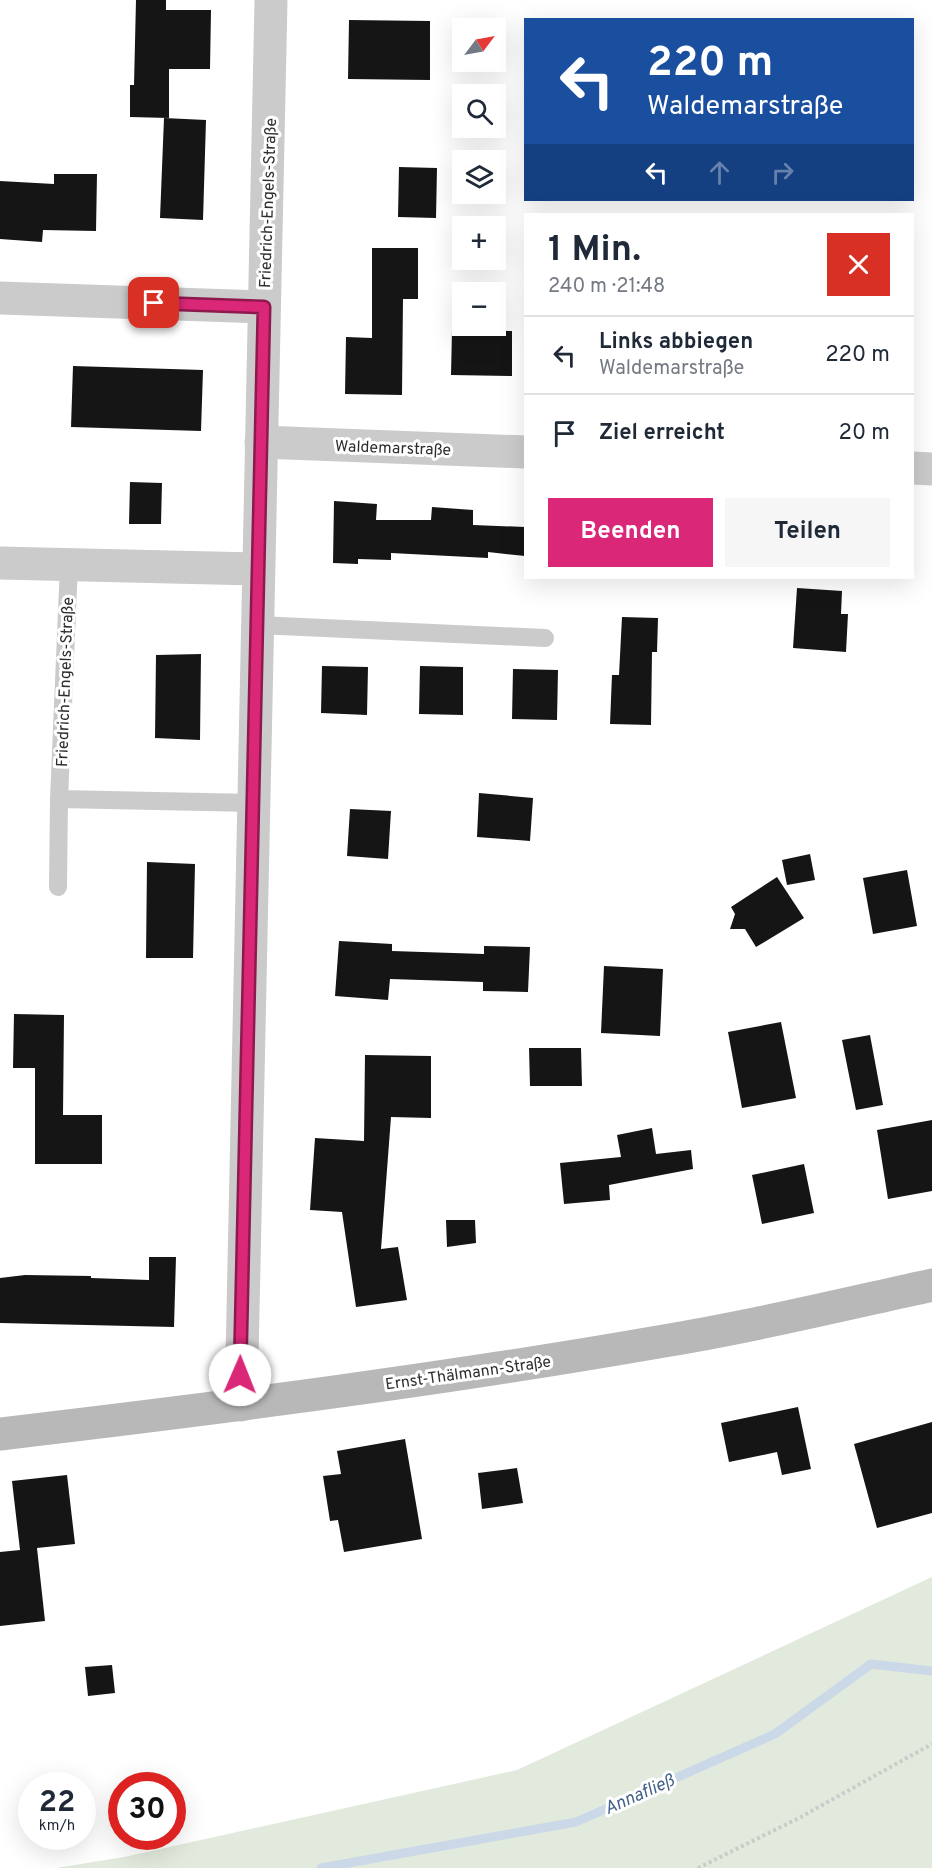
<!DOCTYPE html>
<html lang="de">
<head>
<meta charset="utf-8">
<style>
  :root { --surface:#fff; --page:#f6f6f7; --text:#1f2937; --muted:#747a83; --line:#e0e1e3; --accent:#db2777 }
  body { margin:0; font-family:Overpass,sans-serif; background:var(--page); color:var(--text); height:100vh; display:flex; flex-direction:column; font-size:22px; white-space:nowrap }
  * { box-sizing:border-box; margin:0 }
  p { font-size:20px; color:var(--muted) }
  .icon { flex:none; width:33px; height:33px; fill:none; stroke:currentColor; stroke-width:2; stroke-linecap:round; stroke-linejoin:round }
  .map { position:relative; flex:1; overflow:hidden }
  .sheet { position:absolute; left:524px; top:213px; width:390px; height:366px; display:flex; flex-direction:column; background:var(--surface); border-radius:0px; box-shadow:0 6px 24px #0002 }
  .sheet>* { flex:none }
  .banner { position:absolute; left:524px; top:18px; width:390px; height:183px; border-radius:0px; box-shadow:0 6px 24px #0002; background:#1a4fa0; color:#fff; overflow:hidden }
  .needle { width:39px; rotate:58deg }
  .controls { position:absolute; left:452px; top:18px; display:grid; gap:12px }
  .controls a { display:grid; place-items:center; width:54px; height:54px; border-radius:0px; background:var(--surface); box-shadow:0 6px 24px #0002; font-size:30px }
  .speed { position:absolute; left:18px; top:1772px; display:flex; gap:12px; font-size:30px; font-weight:700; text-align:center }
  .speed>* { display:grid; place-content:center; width:78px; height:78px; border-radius:50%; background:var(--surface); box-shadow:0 6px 24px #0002; line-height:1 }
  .speed small { font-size:15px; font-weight:400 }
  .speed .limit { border:9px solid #d22; background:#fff; color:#111 }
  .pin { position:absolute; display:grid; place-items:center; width:51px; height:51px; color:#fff; margin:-26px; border-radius:12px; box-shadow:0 3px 9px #0006 }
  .me { position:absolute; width:66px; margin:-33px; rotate:1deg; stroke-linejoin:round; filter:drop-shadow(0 0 4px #0008) }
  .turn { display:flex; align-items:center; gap:21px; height:126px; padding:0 24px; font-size:27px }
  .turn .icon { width:78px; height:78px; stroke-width:2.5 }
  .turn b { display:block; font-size:42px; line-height:51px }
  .lanes { display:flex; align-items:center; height:57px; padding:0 24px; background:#0003; justify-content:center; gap:30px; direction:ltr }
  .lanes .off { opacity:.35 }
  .round { display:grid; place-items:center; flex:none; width:63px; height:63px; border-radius:0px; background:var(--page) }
  .headline { display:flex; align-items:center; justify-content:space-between; height:102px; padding:0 24px }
  h1 { font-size:36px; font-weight:700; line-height:45px }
  .button { display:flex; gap:12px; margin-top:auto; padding:12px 24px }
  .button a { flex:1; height:69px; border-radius:0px; background:var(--accent); color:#fff; font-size:24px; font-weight:700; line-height:69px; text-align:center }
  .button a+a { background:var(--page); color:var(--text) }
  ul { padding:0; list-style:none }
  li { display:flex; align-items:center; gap:18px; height:78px; padding:0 24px; border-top:2px solid var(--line) }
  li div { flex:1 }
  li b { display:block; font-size:22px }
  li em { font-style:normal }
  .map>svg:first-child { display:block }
  .green { fill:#e2eadd }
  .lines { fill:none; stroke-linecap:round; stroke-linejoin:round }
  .stream { stroke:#cad8e8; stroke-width:9 }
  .building { fill:#151515 }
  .path { stroke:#cbcbcb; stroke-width:4; stroke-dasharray:3 3; stroke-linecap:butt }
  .service { stroke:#cbcbcb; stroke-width:18 }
  .minor { stroke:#cbcbcb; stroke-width:33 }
  .secondary { stroke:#b8b8b8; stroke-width:33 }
  .route-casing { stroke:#8e194d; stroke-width:15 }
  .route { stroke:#db2777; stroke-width:10 }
  .labels { text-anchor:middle; stroke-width:6; stroke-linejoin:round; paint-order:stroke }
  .street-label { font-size:16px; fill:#2e2e2e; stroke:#fff }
  .water-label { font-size:18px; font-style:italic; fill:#436288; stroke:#fff }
</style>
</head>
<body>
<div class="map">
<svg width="932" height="1868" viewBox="0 0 932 1868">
  <rect width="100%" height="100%" fill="#fff"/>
  <!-- green -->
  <path class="green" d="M932 1577V1868H56L124 1857 517 1770Z"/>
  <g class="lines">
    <!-- stream -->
    <path class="stream" d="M321 1868 576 1822 775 1734 871 1664 932 1671"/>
  </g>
  <!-- building -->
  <path class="building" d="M136 0H166V10H211L210 69H169V118L130 117V85H134Z
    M349 20 430 21V80L348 79Z
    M164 118 206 120 203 220 160 218Z
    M399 167 437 168 436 218 398 217Z
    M54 174H97L96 231 43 230 42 242 0 239V181L54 184Z
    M372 248H418V299H403L402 395 345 394 346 337 372 338Z
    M452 330 512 331V376L451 375Z
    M73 366 203 370 201 431 71 427Z
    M130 482 162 483 161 524H129Z
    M334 501 377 504 376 520H431L432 507 473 510V525L525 527V556L488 552V558L391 553V560L358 559V564L333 563Z
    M797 588 842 591 841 614H848L846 652 793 648Z
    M622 617 658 618 657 652H652L651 725 610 724 612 675H619Z
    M201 654 200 740 155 738 156 655Z
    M322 666 368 667 367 715 321 713Z
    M420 666 463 667V715L419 714Z
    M513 669 558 670 557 720 512 719Z
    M479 793 533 798 530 841 477 837Z
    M350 809 391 811 388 859 347 856Z
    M810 854 815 880 787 885 782 860Z
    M147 862 195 864 193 958H146Z
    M907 870 917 926 873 934 863 878Z
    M777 877 804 918 756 947 745 929H730L735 914 731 907Z
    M339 941 392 944V951L484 954V946L530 947 528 992 483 991V982L390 979 388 1000 335 996Z
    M604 966 663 969 660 1036 601 1033Z
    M14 1014 64 1015 63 1115H102V1164H35V1068H13Z
    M781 1022 796 1098 742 1108 728 1032Z
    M870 1035 883 1105 856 1110 842 1040Z
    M529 1048H581L582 1086H530Z
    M365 1055 431 1056V1118L391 1117 381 1249 398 1247 407 1300 356 1307 342 1212 310 1210 315 1138 364 1141Z
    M932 1120V1191L888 1199 877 1130Z
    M652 1128 656 1154 691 1150 693 1169 609 1185 610 1200 564 1204 560 1163 621 1157 617 1135Z
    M804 1164 814 1213 762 1224 752 1175Z
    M446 1220H475L476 1243 447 1247Z
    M149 1257H176L174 1327 0 1323V1278L25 1275 91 1276V1278L149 1280Z
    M798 1407 811 1469 782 1475 777 1452 729 1462 721 1423Z
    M932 1422V1513L877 1528 854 1444Z
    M405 1439 422 1539 344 1552 338 1520 330 1521 323 1476 341 1474 337 1451Z
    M517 1468 523 1503 482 1509 478 1473Z
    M67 1475 75 1544 37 1548 45 1621 0 1626V1552L20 1550 12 1481Z
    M112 1665 115 1693 88 1696 85 1667Z"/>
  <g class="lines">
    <!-- path -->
    <path class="path" d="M698 1868 799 1818 932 1744"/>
    <!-- service -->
    <path class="service" d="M258 625 545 638
      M59 799 253 803
      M58 887 59 799 69 565"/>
    <!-- minor -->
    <path class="minor" d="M0 298 264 307
      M261 442 525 452
      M912 468 932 469
      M0 563 257 569
      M241 1405 271 0"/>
    <!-- secondary -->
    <path class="secondary" d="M0 1434C220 1408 440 1380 658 1342 750 1327 841 1305 932 1285"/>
  </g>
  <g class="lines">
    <!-- route casing -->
    <g class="route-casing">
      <path id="route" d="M154 303 264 307 240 1375"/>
    </g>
    <!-- route -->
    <use href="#route" class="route"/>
  </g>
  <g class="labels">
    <!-- street labels -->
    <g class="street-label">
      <text transform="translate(267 203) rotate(-88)" y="6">Friedrich-Engels-Straße</text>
      <text transform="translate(393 447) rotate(2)" y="6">Waldemarstraße</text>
      <text transform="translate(64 682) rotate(-88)" y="6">Friedrich-Engels-Straße</text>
      <text transform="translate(468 1372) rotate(-8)" y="6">Ernst-Thälmann-Straße</text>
    </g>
    <!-- water labels -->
    <g class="water-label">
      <text transform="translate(639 1794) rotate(-24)" y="6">Annafließ</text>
    </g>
  </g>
</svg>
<div class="controls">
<a><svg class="needle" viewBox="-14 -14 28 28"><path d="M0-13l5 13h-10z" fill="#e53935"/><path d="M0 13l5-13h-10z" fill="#747a83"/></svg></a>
<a><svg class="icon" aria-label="search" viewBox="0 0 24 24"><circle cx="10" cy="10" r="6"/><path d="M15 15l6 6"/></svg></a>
<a><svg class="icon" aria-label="layers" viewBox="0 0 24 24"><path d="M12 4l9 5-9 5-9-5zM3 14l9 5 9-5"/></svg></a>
<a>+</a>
<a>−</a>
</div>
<div class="speed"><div>22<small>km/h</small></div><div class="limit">30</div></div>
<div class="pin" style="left:154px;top:303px;background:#d93025"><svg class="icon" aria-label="arrive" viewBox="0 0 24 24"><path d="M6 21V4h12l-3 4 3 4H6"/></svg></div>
<svg class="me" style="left:240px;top:1375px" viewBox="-20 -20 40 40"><circle r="19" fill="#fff"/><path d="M0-13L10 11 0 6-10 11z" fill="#db2777"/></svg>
<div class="banner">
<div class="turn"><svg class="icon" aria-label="left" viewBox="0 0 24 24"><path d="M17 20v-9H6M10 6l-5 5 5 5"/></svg><div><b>220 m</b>Waldemarstraße</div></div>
<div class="lanes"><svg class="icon" aria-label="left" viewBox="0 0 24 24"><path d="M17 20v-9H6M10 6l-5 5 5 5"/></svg><svg class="icon off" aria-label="ahead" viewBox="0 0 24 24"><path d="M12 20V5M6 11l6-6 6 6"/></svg><svg class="icon off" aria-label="right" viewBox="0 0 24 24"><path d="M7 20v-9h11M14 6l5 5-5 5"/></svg></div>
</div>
<section class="sheet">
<div class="headline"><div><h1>1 Min.</h1><p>240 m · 21:48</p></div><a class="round" style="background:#d93025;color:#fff"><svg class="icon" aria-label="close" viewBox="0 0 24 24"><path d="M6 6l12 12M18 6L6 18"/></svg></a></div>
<ul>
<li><svg class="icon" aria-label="left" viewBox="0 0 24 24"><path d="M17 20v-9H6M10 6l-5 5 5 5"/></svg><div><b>Links abbiegen</b><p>Waldemarstraße</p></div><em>220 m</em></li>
<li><svg class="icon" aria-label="arrive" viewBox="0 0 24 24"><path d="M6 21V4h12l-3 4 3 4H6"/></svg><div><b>Ziel erreicht</b></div><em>20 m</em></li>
</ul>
<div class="button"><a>Beenden</a><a>Teilen</a></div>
</section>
</div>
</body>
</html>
